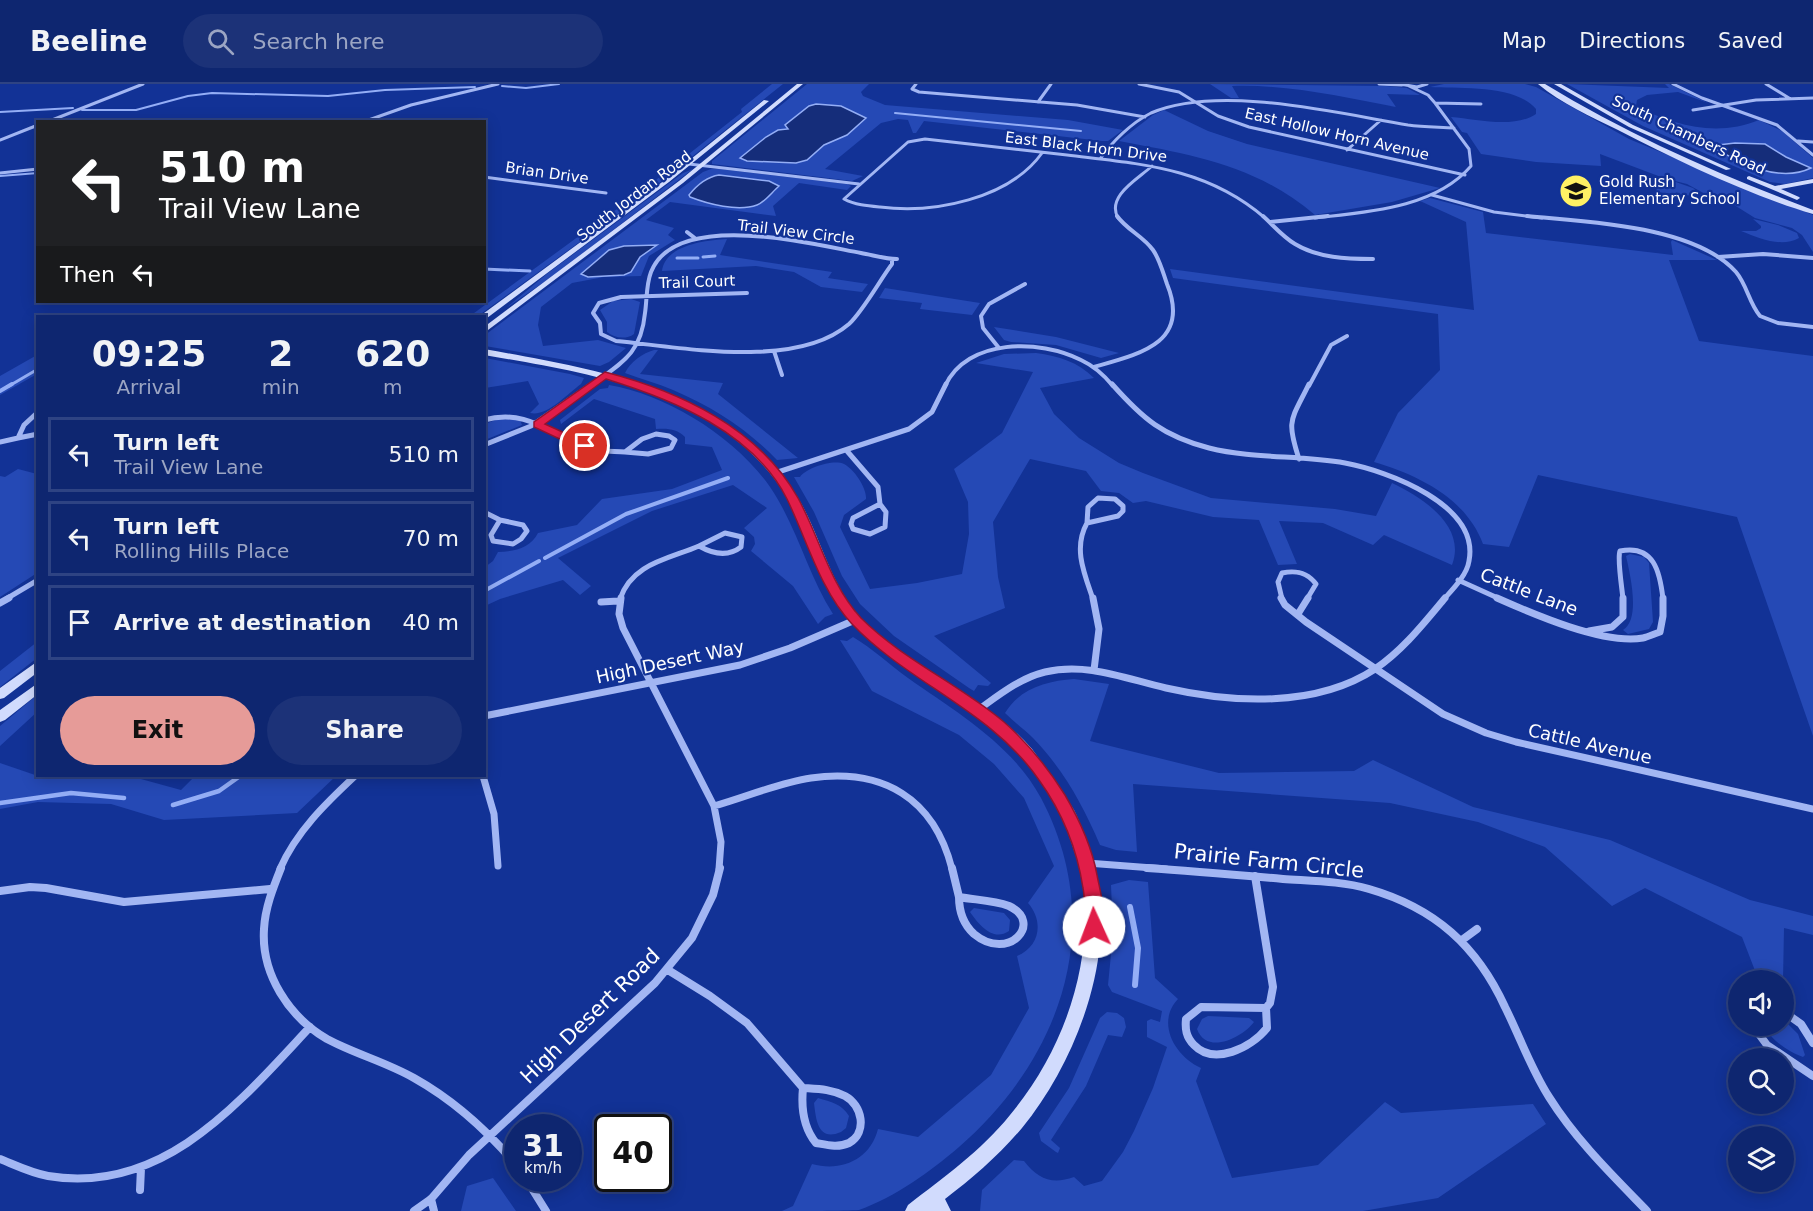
<!DOCTYPE html>
<html lang="en">
<head>
<meta charset="utf-8">
<style>
  :root { --surface:#0e2670; --page:#1c3278; --text:#f1f3f6; --muted:#9ba5c3; --line:#2e4383; --accent:#e69b98 }
  body { margin:0; font-family:"DejaVu Sans",sans-serif; background:var(--page); color:var(--text); height:100vh; display:flex; flex-direction:column; font-size:22px; white-space:nowrap }
  * { box-sizing:border-box; margin:0 }
  p { font-size:20px; color:var(--muted) }
  .icon { flex:none; width:33px; height:33px; fill:none; stroke:currentColor; stroke-width:2; stroke-linecap:round; stroke-linejoin:round }
  .map { position:relative; flex:1; overflow:hidden }
  .drawer { position:absolute; left:36px; top:231px; width:450px; height:462px; display:flex; flex-direction:column; background:var(--surface); border-radius:0px; box-shadow:0 3px 15px #0003,0 0 0 2px var(--line) }
  .drawer>* { flex:none }
  .top-card { position:absolute; left:36px; top:36px; width:450px; height:183px; border-radius:0px; box-shadow:0 3px 15px #0003,0 0 0 2px var(--line); background:#202124; color:#fff; overflow:hidden }
  .buttons { position:absolute; left:1728px; top:886px; display:grid; gap:12px }
  .buttons a { display:grid; place-items:center; width:66px; height:66px; border-radius:50%; background:var(--surface); box-shadow:0 3px 15px #0003,0 0 0 2px var(--line); font-size:30px }
  .speed { position:absolute; left:504px; top:1030px; display:flex; gap:12px; font-size:30px; font-weight:700; text-align:center }
  .speed>* { display:grid; place-content:center; width:78px; height:78px; border-radius:50%; background:var(--surface); box-shadow:0 3px 15px #0003,0 0 0 2px var(--line); line-height:1 }
  .speed small { font-size:15px; font-weight:400 }
  .speed .limit { border:3px solid #111; border-radius:9px; background:#fff; color:#111 }
  .pin { position:absolute; display:grid; place-items:center; width:51px; height:51px; color:#fff; margin:-26px; border:3px solid #fff; border-radius:50%; box-shadow:0 2px 6px #0007 }
  .me { position:absolute; width:66px; margin:-33px; rotate:358deg; stroke-linejoin:round; filter:drop-shadow(0 0 4px #0008) }
  .turn { display:flex; align-items:center; gap:21px; height:126px; padding:0 24px; font-size:27px }
  .turn .icon { width:78px; height:78px; stroke-width:2.5 }
  .turn b { display:block; font-size:42px; line-height:51px }
  .then { display:flex; align-items:center; height:57px; padding:0 24px; background:#0003; gap:12px; font-size:22px }
  .eta { display:flex; justify-content:space-evenly; align-items:center; height:102px; text-align:center }
  .eta b { font-size:36px; font-weight:600; line-height:42px }
  .action { display:flex; gap:12px; margin-top:auto; padding:12px 24px }
  .action a { flex:1; height:69px; border-radius:36px; background:var(--accent); color:#111; font-size:24px; font-weight:600; line-height:69px; text-align:center }
  .action a+a { background:var(--page); color:var(--text) }
  ul { padding:0; list-style:none }
  li { display:flex; align-items:center; gap:18px; height:75px; margin:0 12px 9px; padding:0 12px; border:3px solid var(--line); border-radius:0px }
  li div { flex:1 }
  li b { display:block; font-size:22px }
  li em { font-style:normal }
  header { display:flex; align-items:center; gap:36px; box-sizing:border-box; height:84px; padding:0 30px; background:var(--surface); border-bottom:2px solid var(--line) }
  header strong { font-size:28px }
  nav { display:flex; gap:33px; margin-inline-start:auto; font-size:21px }
  .search { width:420px; height:54px; background:var(--page); display:flex; align-items:center; gap:15px; box-sizing:border-box; padding:0 21px; border-radius:33px; color:var(--muted); font-size:22px }
  .map>svg:first-child { display:block }
  .green { fill:#2549b5 }
  .water { fill:#152d7a; stroke:#94aef6; stroke-width:1.5 }
  .lines { fill:none; stroke-linecap:round; stroke-linejoin:round }
  .stream-far4 { stroke:#94aef6; stroke-width:2 }
  .stream-far3 { stroke:#94aef6; stroke-width:3 }
  .stream-far2 { stroke:#94aef6; stroke-width:4 }
  .stream-far1 { stroke:#94aef6; stroke-width:4.5 }
  .stream { stroke:#94aef6; stroke-width:6 }
  .street-far4 { stroke:#a2b6f3; stroke-width:3 }
  .street-far3 { stroke:#a2b6f3; stroke-width:4 }
  .street-far2 { stroke:#a2b6f3; stroke-width:5 }
  .street-far1 { stroke:#a2b6f3; stroke-width:7 }
  .street { stroke:#a2b6f3; stroke-width:8 }
  .secondary { fill:#d1dbfd; fill-rule:evenodd }
  .route { fill:#e11d48; stroke:#92132f; stroke-width:1.5 }
  .labels { text-anchor:middle; stroke-width:4.5; stroke-linejoin:round; paint-order:stroke }
  .far-street-label { font-size:15px; fill:#fff; stroke:#123296 }
  .far-poi-label { font-size:15px; fill:#fff; stroke:#123296; text-anchor:start }
  .street-label { font-size:18px; fill:#fff; stroke:#123296 }
  .near-street-label { font-size:21px; fill:#fff; stroke:#123296 }
</style>
</head>
<body>
<header>
<strong>Beeline</strong>
<div class="search"><svg class="icon" aria-label="search" viewBox="0 0 24 24"><circle cx="10" cy="10" r="6"/><path d="M15 15l6 6"/></svg>Search here</div>
<nav><a>Map</a><a>Directions</a><a>Saved</a></nav>
</header>
<div class="map">
<svg width="1813" height="1127" viewBox="0 0 1813 1127">
  <rect width="100%" height="100%" fill="#123296"/>
  <!-- green -->
  <path class="green" d="M772 0H783L644 111 478 232H470L579 152 578 149 597 134 606 133 642 107 742 28 741 25Z
    M807 0H869L861 8 863 12 885 21 1068 36 1123 46 1108 57H1102L924 37 916 49H913L908 36 898 35 881 39 825 85 863 92 852 97 712 80V77Z
    M1210 0 1386 2 1407 4 1420 11 1387 10 1396 23C1343 13 1286 0 1232 2L1239 14H1231Z
    M1444 0H1525L1536 3 1629 55 1813 131V168L1802 151 1792 144 1755 134 1723 114 1715 110 1707 111 1687 100 1667 95 1693 104 1704 113 1656 108 1659 94 1661 93 1600 70 1601 82 1536 78 1481 70 1467 49 1462 48 1451 33C1477 35 1513 45 1536 30V25C1515 0 1460 5 1430 3Z
    M1567 0 1669 4 1665 0H1669L1708 19 1678 8 1647 11 1637 16 1636 22C1674 42 1718 53 1759 36L1782 47 1813 74V94L1785 100 1770 98 1643 42Z
    M1164 26 1208 47 1247 60 1440 104 1392 118 1315 131C1256 81 1193 71 1119 57L1153 31Z
    M693 85 553 192 506 224 548 189 683 89Z
    M719 85 847 100 851 102 847 106 799 99 773 122 776 132 670 118 646 136 674 144 668 151 675 156 649 172 641 192 604 193 572 199 541 223 538 241 543 262 598 256 626 264 609 278 600 282 485 262V251L703 88 711 85Z
    M1430 114 1483 128 1486 149 1673 171 1671 158 1672 156 1717 176H1669L1699 257 1813 272V652L1737 433 1538 391 1509 463 1483 460C1466 414 1418 391 1374 378L1398 329 1440 286 1438 230 1173 194 1170 185 1474 226 1466 138 1420 117Z
    M1753 135 1778 141 1797 149 1799 154C1781 164 1759 154 1741 147H1756L1761 144V142Z
    M727 155 720 171 832 188 828 194 868 200 862 208 821 203 794 188 756 182 662 187C665 161 706 156 727 155Z
    M885 204 980 219 972 231 920 225 922 219 879 214Z
    M631 215 640 218 634 250C626 256 614 254 607 248V238L600 226 613 217Z
    M994 243 1056 253 1119 269 1101 274 1056 261 1011 258 1004 256Z
    M654 266H658L640 290 723 299 718 310 798 374 777 376C747 345 713 323 673 306 657 299 641 295 625 289 630 278 643 269 654 266Z
    M1036 269C1059 272 1078 278 1094 294L1040 304 1054 330 1079 354 1119 379 1143 389 1211 414 1335 425 1376 432 1392 399C1422 413 1467 442 1452 481L1384 451 1373 461 1323 439 1279 437 1297 480 1278 481 1259 436 1213 433 1146 417 1133 419 1119 409 1101 407 1086 387 1030 375 993 438 998 493 1005 524 934 552 991 599 988 602 978 601 974 607 969 604 894 552 860 520 842 492 814 428 794 393H800C806 384 833 375 844 380 854 385 867 404 866 415L844 431 840 443 870 505 917 499 962 490 969 450 968 418 954 385 1002 349 1033 288 976 279 1004 270Z
    M37 271V290L0 311V292Z
    M485 274 570 290 584 294 581 300C567 310 547 333 530 329L539 320 528 297 485 304Z
    M609 301C671 311 746 360 777 414 799 451 810 494 833 530L825 533 818 540 793 502 751 467 755 460 754 453 744 444 767 424 733 401 652 427 558 474 591 502 580 511 563 496 500 515 485 522V483L493 477 498 468C513 468 531 464 538 449L577 441 602 415 672 405 722 386 712 363 685 360V353C677 345 668 344 656 345L655 335 594 315 561 340 560 336 600 305 608 304Z
    M498 335 520 336 522 341 485 356V340Z
    M18 385 37 390V489L0 513V392L5 393Z
    M1630 470 1644 473 1649 479 1653 538 1649 545 1628 550 1623 546C1641 535 1630 490 1626 472Z
    M853 553C872 564 890 581 908 594 956 628 1012 660 1041 714 1108 841 1062 973 959 1063 930 1088 895 1113 859 1126 845 1127 800 1127 782 1127L793 1122 812 1080C841 1088 870 1076 878 1045L918 1053 991 991 1029 924 1017 872C1040 863 1044 837 1028 819L1054 782 1024 714 994 680 959 651 872 607 840 556 847 557Z
    M37 558V574L0 603V587Z
    M1074 595 1109 600 1090 657 1219 689 1354 687 1373 676 1473 723 1610 756 1750 816 1813 832V851L1784 844 1783 897H1759L1742 853 1645 804 1612 822 1545 763 1478 738 1390 719 1133 700 1137 768 1116 766 1100 761C1083 721 1063 685 1033 654 1024 645 1014 638 1005 629 1020 604 1047 597 1074 595Z
    M37 611V628L0 662V642Z
    M0 679 38 692H130L181 706 195 692H336L297 729 164 736 111 720 38 718 0 725Z
    M1129 796 1148 798 1155 894 1178 915C1156 938 1174 972 1201 984L1196 997 1232 1094 1318 1081 1385 1018 1401 1029 1533 1020 1546 1040 1438 1114 1363 1127H980L982 1106 1014 1076 1024 1077C1038 1095 1052 1101 1074 1093L1084 1102 1102 1097 1123 1068 1134 1047 1153 1004 1167 963 1147 953V937L1151 935 1160 938 1162 927 1112 908 1108 901 1113 850 1111 801Z
    M974 824 1004 829 1010 836 1009 847C993 858 979 841 970 828Z
    M1107 928 1117 929 1124 934 1126 943 1122 953 1108 951 1086 1002 1051 1056 1060 1064 1058 1069 1056 1068 1041 1057 1039 1049 1069 1004 1100 934Z
    M1208 932 1249 934 1254 938C1243 953 1207 972 1197 945L1202 935Z
    M1784 936 1798 950 1805 971 1803 973C1789 968 1770 956 1765 942H1784Z
    M818 1014C831 1018 842 1020 849 1032L846 1044 841 1048C818 1058 816 1036 814 1019Z
    M493 1094 516 1127H461L467 1102Z"/>
  <!-- water -->
  <path class="water" d="M816 20 841 22 866 34 847 51 824 61 807 76 796 79 747 77 740 74 766 53 778 46 788 45 785 41 809 22Z
    M1735 59 1765 60 1786 73 1811 84C1778 100 1739 78 1710 62Z
    M719 91 769 97 779 102C772 108 765 118 757 121 738 128 708 120 690 113L689 111C697 101 706 93 719 91Z
    M657 161 640 173 631 188 624 191 588 193 581 190 609 166 624 162Z"/>
  <g class="lines">
    <!-- stream-far4 -->
    <path class="stream-far4" d="M502 2 526 4 559 0
      M82 26H136L188 12 212 9 328 12 385 6 475 3
      M0 28 73 24
      M895 29 1081 47
      M0 92 38 89"/>
    <!-- stream-far3 -->
    <path class="stream-far3" d="M703 173 715 172
      M677 174H698
      M484 185 530 187
      M9 302 38 285"/>
    <!-- stream-far2 -->
    <path class="stream-far2" d="M0 307 12 300
      M545 474 626 430 728 394
      M484 507 539 477"/>
    <!-- stream-far1 -->
    <path class="stream-far1" d="M0 719 71 709 124 714
      M173 721 219 707 240 692"/>
    <!-- stream -->
    <path class="stream" d="M1130 823 1138 864 1135 901"/>
    <!-- street-far4 -->
    <path class="street-far4" d="M916 0 912 5 919 8 1077 21 1145 33
      M1139 0 1179 8 1218 32 1249 43 1465 91
      M1379 0 1402 1
      M1400 0 1417 3 1427 0
      M1673 0 1702 14 1777 41 1813 71
      M1766 0 1789 14
      M1038 18 1051 0
      M1435 19 1481 20
      M1693 26 1756 16 1813 14
      M47 38 143 0
      M363 38 411 21 498 0
      M0 56 38 41
      M1798 57 1813 58
      M1347 66 1381 36
      M1042 69C1009 115 933 130 880 123 868 122 855 121 844 115L908 58 925 55C972 60 1020 66 1067 71 1140 80 1206 83 1265 134
      M1100 75C1112 58 1131 39 1151 29 1219 0 1336 29 1408 41 1423 43 1439 43 1454 44
      M689 80 859 100
      M0 89 38 85
      M484 93 606 109
      M1432 111 1494 128 1542 134
      M1118 134C1106 112 1138 95 1152 82
      M1315 134C1368 128 1435 124 1471 82L1469 65 1435 19 1428 11 1409 2"/>
    <!-- street-far3 -->
    <path class="street-far3" d="M1263 132C1273 141 1283 153 1295 160 1318 174 1347 175 1373 175
      M1527 132C1586 138 1694 141 1736 188 1747 201 1749 219 1760 232L1778 239 1813 243
      M1270 138 1328 132
      M687 148 696 155
      M1718 173 1763 170 1813 174
      M747 209 621 213 599 219 593 229 600 239 601 250 616 257C681 263 796 286 849 240 863 227 880 196 892 180V175
      M999 264 983 244 981 232 989 220 1025 200
      M774 267 782 291
      M1094 283C1140 270 1191 259 1167 200 1163 189 1160 176 1153 166 1143 152 1127 146 1117 132
      M590 302C621 279 641 271 645 229 647 216 646 201 651 188 676 125 812 160 861 169 873 171 885 175 897 175
      M945 302C967 254 1040 255 1081 276 1094 282 1104 291 1113 302
      M1309 302 1331 261 1347 252"/>
    <!-- street-far2 -->
    <path class="street-far2" d="M1112 300C1143 335 1163 352 1209 364 1253 375 1300 371 1345 379 1388 387 1480 421 1469 477 1467 491 1453 505 1444 515
      M484 336C528 324 550 351 588 364 600 368 613 367 625 368
      M656 350 669 352 675 356 671 364 648 370 625 368 642 355Z
      M18 354 38 350
      M0 358 18 354 24 341 38 328
      M484 361 531 342 592 300
      M847 367 878 403 880 420
      M1299 375C1286 335 1291 337 1309 300
      M775 389 909 345 932 328 946 300
      M1098 414 1115 415 1123 422V427L1118 432 1087 439 1088 423Z
      M880 420 886 428 885 443 870 450 853 445 851 440 853 434Z
      M484 428 500 436
      M500 436 523 441 527 447 521 455 513 460 493 457 491 451Z
      M1087 439C1073 464 1084 489 1093 515
      M725 449 742 453 741 463C728 473 713 470 699 462Z
      M1458 496 1500 515
      M6 515 38 496
      M620 515C632 479 669 475 699 462
      M1282 515 1278 498 1282 489C1296 486 1307 488 1316 500L1307 515
      M1623 515C1622 504 1617 474 1620 467 1654 460 1660 488 1663 515"/>
    <!-- street-far1 -->
    <path class="street-far1" d="M621 514 619 530 623 544 714 722 721 758 719 785
      M1093 514 1099 545 1094 586
      M1281 514 1285 521 1306 538 1443 630 1486 649 1516 658 1813 725
      M1497 514C1533 530 1604 561 1643 554 1648 553 1654 550 1660 548L1663 532V514
      M601 518 618 517
      M0 519 9 514
      M1298 530 1308 514
      M1589 547 1612 543 1623 533V514
      M978 626C999 611 1020 594 1045 588 1087 578 1126 595 1166 604 1232 619 1316 624 1375 585 1403 566 1424 539 1445 514
      M484 632 740 581 790 564 855 536
      M483 692 494 730 498 782
      M714 722C746 713 778 699 811 694 883 684 934 714 952 785
      M1087 779 1166 785
      M280 785C296 748 326 719 355 692"/>
    <!-- street -->
    <path class="street" d="M281 784C273 804 265 824 264 845 261 890 289 933 327 955 355 970 386 978 414 994 455 1017 488 1047 518 1083
      M952 784 959 813
      M1147 784C1193 787 1238 791 1283 795 1312 797 1342 797 1369 805 1435 824 1477 862 1505 923 1520 953 1531 985 1549 1013 1576 1056 1612 1091 1647 1127
      M1255 792 1273 903 1270 919 1266 924
      M0 807 30 803 46 804 124 818 270 805
      M959 813C975 816 993 816 1009 822 1044 838 1009 879 974 850 963 840 959 827 959 813Z
      M1462 856 1477 845
      M668 886 710 912 747 939 803 1004
      M1201 923 1266 924 1267 944C1251 964 1214 982 1194 961 1186 953 1185 945 1186 935Z
      M1784 928 1801 940 1813 959
      M1753 942 1767 961 1813 992
      M803 1004C818 1005 831 1005 845 1012 862 1021 868 1048 849 1059 838 1064 827 1061 816 1059 803 1043 801 1024 803 1004Z
      M0 1075C15 1081 31 1089 48 1092 163 1111 239 1019 310 943
      M526 1095 546 1127
      M140 1106 141 1084
      M431 1115 434 1127
      M414 1127 431 1115 469 1071 655 899 692 854 713 811 720 784"/>
    <!-- secondary -->
    <path class="secondary" d="M797 0H803L683 99 484 249V243L679 97Z
      M1538 0H1545C1630 52 1720 91 1813 126V130C1749 111 1678 77 1618 46 1591 33 1561 19 1538 0Z
      M1554 0H1561L1633 41 1731 85 1726 86 1629 43Z
      M764 16 769 17 669 98 487 234 480 232 665 96Z
      M1749 92 1775 102 1813 95V99L1781 105 1799 113 1800 114 1797 116 1747 95V93Z
      M484 265C599 286 732 306 798 414 822 454 830 504 865 538 914 588 986 612 1032 665 1040 675 1046 686 1053 696 1060 706 1068 716 1074 726 1081 739 1084 754 1088 767 1097 794 1103 830 1100 858 1095 922 1063 994 1022 1044 999 1071 973 1094 945 1115L951 1127H905L908 1121C944 1093 981 1067 1010 1031 1064 966 1094 880 1083 795 1081 784 1075 771 1072 760 1068 750 1066 739 1062 731 1052 713 1036 690 1024 674 980 618 907 594 858 545 821 508 813 457 788 415 725 310 595 290 484 271Z
      M38 577V588L4 614 0 615V604Z
      M38 599V610L5 636 0 638V626Z"/>
  </g>
  <!-- route -->
  <path class="route" d="M605 288C679 307 759 344 798 414 819 452 830 501 861 534 903 576 959 600 1004 638 1029 660 1048 684 1065 711 1079 735 1092 763 1097 791 1100 807 1108 833 1100 849L1094 851 1088 849C1082 836 1086 818 1083 804 1077 765 1062 728 1039 696 992 627 908 599 852 540 820 506 807 456 787 415 753 348 674 316 606 295L545 340 589 360V365H581L534 343V338Z"/>
  <!-- icons -->
  <defs>
    <g id="school-disc" transform="scale(1.725)"><circle r="9.5" fill="#fff164" stroke="#123296"/><path d="M0-5L7-2L0 1L-7-2ZM-4 1L0 2.5L4 1V4Q0 6-4 4Z" fill="#111"/></g>
  </defs>
  <g fill-rule="evenodd">
    <use href="#school-disc" x="1576" y="107"/>
  </g>
  <g class="labels">
    <!-- far-street labels -->
    <g class="far-street-label">
      <text transform="translate(1337 50) rotate(13)" y="5">East Hollow Horn Avenue</text>
      <text transform="translate(1689 51) rotate(25)" y="5">South Chambers Road</text>
      <text transform="translate(1086 63) rotate(7)" y="5">East Black Horn Drive</text>
      <text transform="translate(547 89) rotate(8)" y="5">Brian Drive</text>
      <text transform="translate(634 112) rotate(-37)" y="5">South Jordan Road</text>
      <text transform="translate(796 148) rotate(7)" y="5">Trail View Circle</text>
      <text transform="translate(697 198) rotate(-2)" y="5">Trail Court</text>
    </g>
    <!-- far-poi labels -->
    <g class="far-poi-label">
      <text x="1599" y="103">Gold Rush<tspan x="1599" dy="17">Elementary School</tspan></text>
    </g>
    <!-- street labels -->
    <g class="street-label">
      <text transform="translate(1529 508) rotate(21)" y="6">Cattle Lane</text>
      <text transform="translate(670 578) rotate(-12)" y="6">High Desert Way</text>
      <text transform="translate(1590 660) rotate(13)" y="6">Cattle Avenue</text>
    </g>
    <!-- near-street labels -->
    <g class="near-street-label">
      <text transform="translate(1269 777) rotate(6)" y="7">Prairie Farm Circle</text>
      <text transform="translate(590 932) rotate(-44)" y="7">High Desert Road</text>
    </g>
  </g>
</svg>
<div class="buttons">
<a><svg class="icon" aria-label="sound" viewBox="0 0 24 24"><path d="M4 9h4l5-4v14l-5-4H4zM17 9q2 3 0 6"/></svg></a>
<a><svg class="icon" aria-label="search" viewBox="0 0 24 24"><circle cx="10" cy="10" r="6"/><path d="M15 15l6 6"/></svg></a>
<a><svg class="icon" aria-label="layers" viewBox="0 0 24 24"><path d="M12 4l9 5-9 5-9-5zM3 14l9 5 9-5"/></svg></a>
</div>
<div class="speed"><div>31<small>km/h</small></div><div class="limit">40</div></div>
<div class="pin" style="left:585px;top:362px;background:#d93025"><svg class="icon" aria-label="arrive" viewBox="0 0 24 24"><path d="M6 21V4h12l-3 4 3 4H6"/></svg></div>
<svg class="me" style="left:1094px;top:843px" viewBox="-20 -20 40 40"><circle r="19" fill="#fff"/><path d="M0-13L10 11 0 6-10 11z" fill="#e11d48"/></svg>
<div class="top-card">
<div class="turn"><svg class="icon" aria-label="left" viewBox="0 0 24 24"><path d="M17 20v-9H6M10 6l-5 5 5 5"/></svg><div><b>510 m</b>Trail View Lane</div></div>
<div class="then">Then<svg class="icon" aria-label="left" viewBox="0 0 24 24"><path d="M17 20v-9H6M10 6l-5 5 5 5"/></svg></div>
</div>
<section class="drawer">
<div class="eta">
<div><b>09:25</b><p>Arrival</p></div>
<div><b>2</b><p>min</p></div>
<div><b>620</b><p>m</p></div>
</div>
<ul>
<li><svg class="icon" aria-label="left" viewBox="0 0 24 24"><path d="M17 20v-9H6M10 6l-5 5 5 5"/></svg><div><b>Turn left</b><p>Trail View Lane</p></div><em>510 m</em></li>
<li><svg class="icon" aria-label="left" viewBox="0 0 24 24"><path d="M17 20v-9H6M10 6l-5 5 5 5"/></svg><div><b>Turn left</b><p>Rolling Hills Place</p></div><em>70 m</em></li>
<li><svg class="icon" aria-label="arrive" viewBox="0 0 24 24"><path d="M6 21V4h12l-3 4 3 4H6"/></svg><div><b>Arrive at destination</b></div><em>40 m</em></li>
</ul>
<div class="action"><a>Exit</a><a>Share</a></div>
</section>
</div>
</body>
</html>
